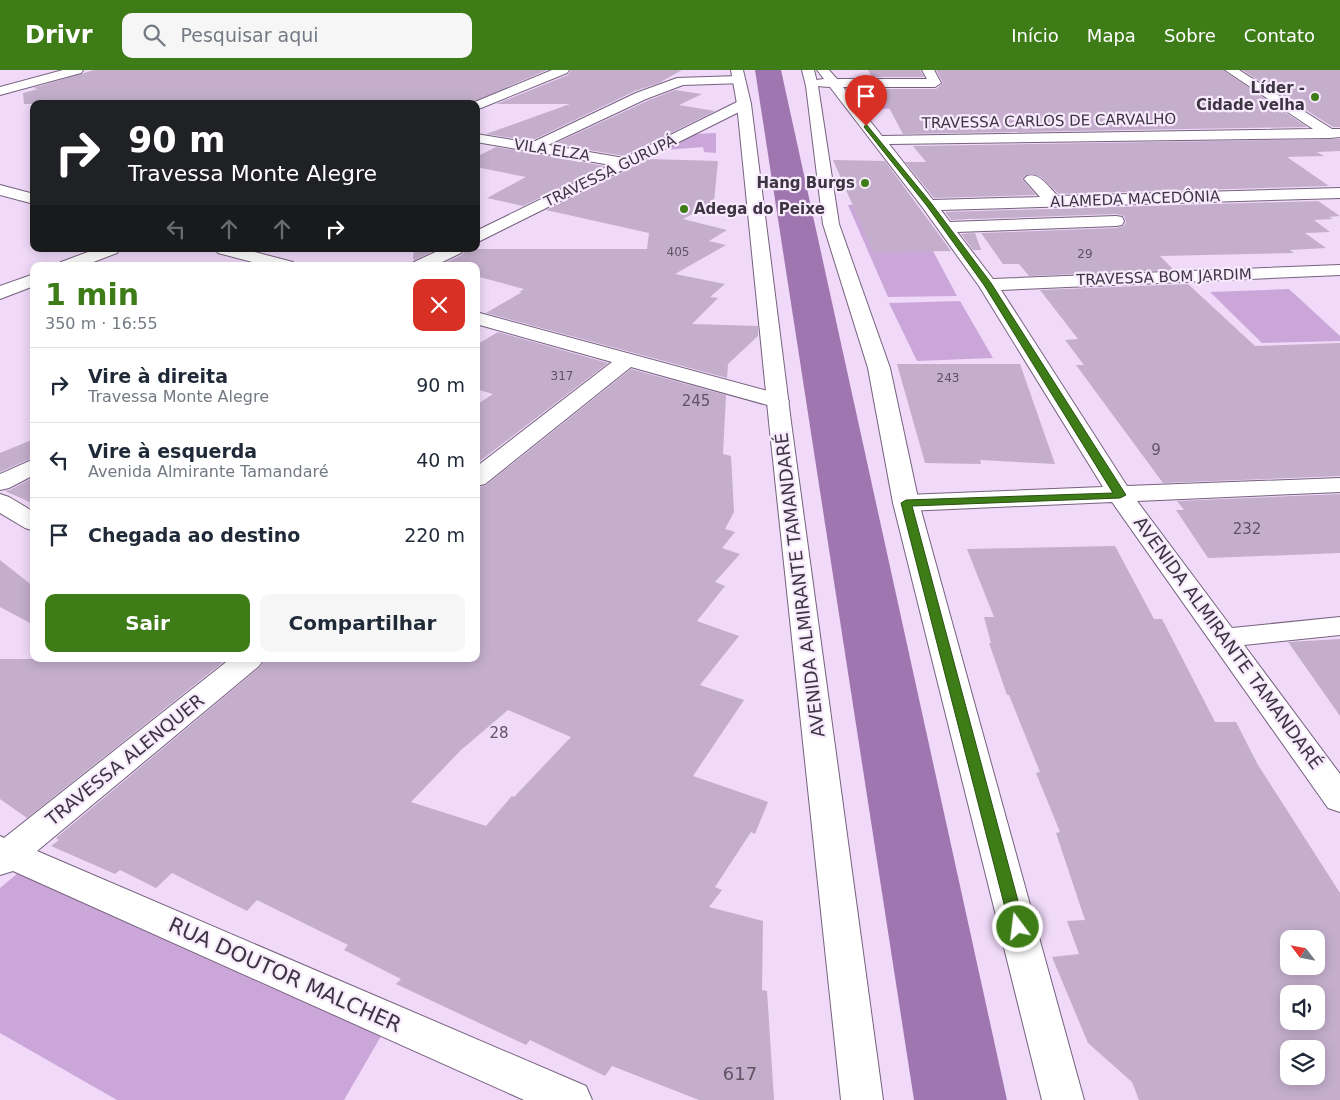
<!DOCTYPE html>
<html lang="pt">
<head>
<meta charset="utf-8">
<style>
  :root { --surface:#fff; --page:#f6f6f7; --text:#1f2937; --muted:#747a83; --line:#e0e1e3; --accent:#3e7c18 }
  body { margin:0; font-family:"DejaVu Sans",sans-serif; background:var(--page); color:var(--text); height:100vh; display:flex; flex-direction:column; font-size:19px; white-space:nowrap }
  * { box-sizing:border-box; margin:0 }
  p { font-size:16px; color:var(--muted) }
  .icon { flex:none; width:28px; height:28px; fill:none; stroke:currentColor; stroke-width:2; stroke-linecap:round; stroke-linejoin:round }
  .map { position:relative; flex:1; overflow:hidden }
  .sheet { position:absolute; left:30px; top:192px; width:450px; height:400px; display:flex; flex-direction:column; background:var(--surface); border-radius:10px; box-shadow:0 2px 12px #0003 }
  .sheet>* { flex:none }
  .banner { position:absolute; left:30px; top:30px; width:450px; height:152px; border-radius:10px; box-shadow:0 2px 12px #0003; background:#202124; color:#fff; overflow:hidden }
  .needle { width:32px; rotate:302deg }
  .controls { position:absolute; left:1280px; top:860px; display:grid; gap:10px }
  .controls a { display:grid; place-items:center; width:45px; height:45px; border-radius:10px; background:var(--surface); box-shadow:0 2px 12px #0003; font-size:25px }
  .pin { position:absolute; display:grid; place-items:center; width:42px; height:42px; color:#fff; margin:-51px -21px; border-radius:50% 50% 50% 0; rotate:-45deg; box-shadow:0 0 5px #0007 }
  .pin .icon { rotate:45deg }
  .me { position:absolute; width:55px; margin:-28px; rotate:345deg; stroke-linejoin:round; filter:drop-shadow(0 0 4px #0008) }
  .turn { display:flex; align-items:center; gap:18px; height:105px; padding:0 15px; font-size:22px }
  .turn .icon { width:65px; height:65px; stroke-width:2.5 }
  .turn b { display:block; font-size:35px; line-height:42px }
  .lanes { display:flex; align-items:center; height:48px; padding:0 15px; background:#0003; justify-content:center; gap:25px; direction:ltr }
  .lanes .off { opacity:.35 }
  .round { display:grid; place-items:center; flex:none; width:52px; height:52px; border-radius:10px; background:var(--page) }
  .headline { display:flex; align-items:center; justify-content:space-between; height:85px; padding:0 15px }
  h1 { font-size:30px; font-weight:800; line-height:38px; color:var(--accent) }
  .primary-button { display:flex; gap:10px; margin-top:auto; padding:10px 15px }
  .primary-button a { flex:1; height:58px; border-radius:10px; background:var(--accent); color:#fff; font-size:20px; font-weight:800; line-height:58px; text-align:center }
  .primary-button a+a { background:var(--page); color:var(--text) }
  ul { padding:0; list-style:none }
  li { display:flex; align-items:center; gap:15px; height:75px; padding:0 15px; border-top:1px solid var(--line) }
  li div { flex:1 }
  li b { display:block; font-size:19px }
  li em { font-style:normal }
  header { display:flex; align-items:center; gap:30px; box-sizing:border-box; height:70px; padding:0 25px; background:var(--accent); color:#fff }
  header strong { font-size:24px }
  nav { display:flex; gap:28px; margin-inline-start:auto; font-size:18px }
  .search { width:350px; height:45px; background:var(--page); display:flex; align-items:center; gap:12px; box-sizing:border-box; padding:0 18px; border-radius:10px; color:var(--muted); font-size:19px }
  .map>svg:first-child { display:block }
  .green { fill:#cba7d9 }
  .water { fill:#9f76af }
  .building { fill:#c4aecc; fill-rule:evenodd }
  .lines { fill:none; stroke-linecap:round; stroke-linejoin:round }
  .minor-casing { stroke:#76627e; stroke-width:2 }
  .major-casing { stroke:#76627e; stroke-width:2 }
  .minor { fill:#fff; fill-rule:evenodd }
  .major { fill:#fff; fill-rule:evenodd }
  .route { fill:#3e7c18; stroke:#285110 }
  .poi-dot { fill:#3e7c18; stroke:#f8eafd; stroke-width:2 }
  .labels { text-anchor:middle; stroke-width:4.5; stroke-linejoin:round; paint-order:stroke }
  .far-number-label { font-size:12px; fill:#5f5364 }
  .far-poi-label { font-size:15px; font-weight:bold; fill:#3d3541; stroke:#f8eafd; text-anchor:end }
  .far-street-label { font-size:15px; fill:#3d3541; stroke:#f8eafd }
  .number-label { font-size:15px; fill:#5f5364 }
  .street-label { font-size:18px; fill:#3d3541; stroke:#f8eafd }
  .near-number-label { font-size:18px; fill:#5f5364 }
  .near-street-label { font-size:21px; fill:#3d3541; stroke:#f8eafd }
</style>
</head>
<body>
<header>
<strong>Drivr</strong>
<div class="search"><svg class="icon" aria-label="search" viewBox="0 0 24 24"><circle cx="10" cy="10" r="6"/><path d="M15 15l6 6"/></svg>Pesquisar aqui</div>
<nav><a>Início</a><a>Mapa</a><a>Sobre</a><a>Contato</a></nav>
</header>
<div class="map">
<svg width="1340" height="1030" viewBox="0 0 1340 1030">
  <rect width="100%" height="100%" fill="#f0d9f9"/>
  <!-- green -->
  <path class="green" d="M975 21 1016 42 858 38 841 22Z
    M716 63V83L704 82 703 77 665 80 694 64Z
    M907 132 957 226 888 227 848 135Z
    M1289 219 1340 266V271L1262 273 1210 222Z
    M960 231 993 288 917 291 889 233Z
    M24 798 384 961 344 1030H117L0 963V818Z"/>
  <!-- water -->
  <path class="water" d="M755 0H781L1007 1030H914Z"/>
  <!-- building -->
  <path class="building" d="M94 0H547L468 34H24L23 23 38 19 33 18Z
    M571 0H682L659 13 635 21 531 71 486 64 570 34H496L568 5Z
    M868 0H920L924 7H872Z
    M936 0H1223L1307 57 903 64 879 19H936L943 13Z
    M1242 0H1340V57H1333Z
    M675 20 702 24 679 35 715 41 624 86 554 74 647 31Z
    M1340 69V81L1317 82 1324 86 1287 87 1329 116 1059 124 1041 107 1031 104 1026 105 1022 109 1036 125 934 128 905 92H926L913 76Z
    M496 77 605 96 523 136 487 128 526 107 476 97V87Z
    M649 89 718 91 714 132 683 149 727 160 709 171 726 175 675 204 725 214 710 227 718 228 692 254 758 256V266L728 294 727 308 486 243 522 222H519L524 219 476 206V196H438L462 185 466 179H647L649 163 546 140Z
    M833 90 885 91 951 181 873 182Z
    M1318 131 1340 146 1329 147 1333 149 1314 150 1330 162 1305 163 1326 178 1290 180 1294 183 1160 186 1174 200 1029 206 1019 194H1003L981 163 1116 158 1124 156 1126 152 1124 146 1116 144 971 149 969 147 970 149 951 150 945 142Z
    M975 163 981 180H973L961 164Z
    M414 179H438L415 190 413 189Z
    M1188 214 1255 276 1340 273V406L1163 413 1076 295H1084L1065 270 1078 269 1040 220Z
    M498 262 608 293 476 394V335L493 324 476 319V275Z
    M897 294H1020L1055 394 980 390 981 394 925 393Z
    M631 299 726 325 723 384 731 386 734 442 725 459 735 462 722 478 740 484 715 512 725 516 697 551 739 566 700 615 744 630 693 706 768 732 755 764 751 762 715 817 722 820 709 837 763 851 762 920 767 921 774 1030H699L612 996 605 1006 530 970 526 975 396 914 401 909 344 880 348 875 257 830 247 841 172 803 156 818 120 800 115 804 51 776 59 770 56 768 260 597 266 589H476V418L486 415ZM508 640 571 667 514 727 512 726 486 756 411 732 461 680Z
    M34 369V387L0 402V383Z
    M34 407V434L5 421 10 420Z
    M1340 424V483L1208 488 1176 440H1184L1177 431Z
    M1115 476 1154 549H1162L1215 652H1236L1258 695 1340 823V1030H1139L1132 1012 1088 973 1052 887 1079 884 1067 851 1085 850 1056 763 1060 762 1036 703 1040 702 1009 625H1007L989 573H991L984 547H994L967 479ZM1289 869H1316V896H1289ZM1289 924H1316V951H1289ZM1289 979H1316V1006H1289Z
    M0 490 34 517V555L0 537Z
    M1340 569V646L1288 572Z
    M0 589H227L27 748 0 729Z"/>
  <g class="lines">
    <!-- minor casing -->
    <g class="minor-casing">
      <path id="minor" d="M63 0H83L81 3 0 25V17Z
        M552 0H569L567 3 481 38 476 39V34H470Z
        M817 0H829L837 9H927L922 0H934L941 13 935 17H843L882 66 1313 59 1225 0H1239L1332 59H1340V67L1330 68 889 74 933 130 1040 127 1024 109 1027 106C1040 102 1049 118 1058 126L1340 118V128L941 140 950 152 1116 146 1122 147 1124 151 1122 155 1116 156 957 162 993 209 1340 195V205L1001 220 1127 416 1340 408V422L1137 431 1232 558 1340 547V565L1244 575 1340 704V742L1328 738 1112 432 906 441 897 438 893 433 897 428 906 425 1103 417 979 216 923 138 830 17 816 16 814 13 816 10 824 9Z
        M739 6 743 7 745 10 743 13 683 15 646 29 548 75 624 88 739 31 744 30 751 34 749 37 476 173V161L611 95 476 72V64L531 73 636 23 677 8Z
        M0 115 34 124V134L0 125Z
        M96 179H120L117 183 83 196H58L61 192Z
        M215 179H243L293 192 296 196H267L218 183Z
        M442 179H464L461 183 434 196H411L414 192Z
        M34 204V216L0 229V216Z
        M476 242 786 326 789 331 786 336 778 338 631 297 485 414 476 416V397L612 292 476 254Z
        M34 389V405L9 418 0 420V404Z
        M0 424 9 427 34 442V461L25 458 0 443Z
        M230 589H264L259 596 37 781 586 1016 592 1030H524L13 801 0 805V766L4 768Z"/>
    </g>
    <!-- major casing -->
    <g class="major-casing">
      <path id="major" d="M731 0H743L751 34 791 352 883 1030H841L769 352 737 34Z
        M802 0H814L818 16 839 154 890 298 919 433 1084 1030H1042L893 433 868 298 823 154 806 16Z"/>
    </g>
    <!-- minor -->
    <use href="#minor" class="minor"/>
    <!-- major -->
    <use href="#major" class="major"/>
  </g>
  <!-- route -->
  <path class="route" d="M866 54 931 133 991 213 1126 425 1120 428 912 436 1025 857 1023 861 1018 863 1012 861 1010 857 901 433 906 430 1113 423 984 215 927 136 864 57Z"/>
  <!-- markers -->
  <g class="poi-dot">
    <circle cx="1315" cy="27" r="5"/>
    <circle cx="865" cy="113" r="5"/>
    <circle cx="684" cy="139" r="5"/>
  </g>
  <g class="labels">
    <!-- far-number labels -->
    <g class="far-number-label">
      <text x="678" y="186">405</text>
      <text x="1085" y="188">29</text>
      <text x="562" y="310">317</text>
      <text x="948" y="312">243</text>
    </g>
    <!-- far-poi labels -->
    <g class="far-poi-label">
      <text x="1305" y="23">Líder -<tspan x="1305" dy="17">Cidade velha</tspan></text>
      <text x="855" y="118">Hang Burgs</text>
      <text x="694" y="144" text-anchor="start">Adega do Peixe</text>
    </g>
    <!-- far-street labels -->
    <g class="far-street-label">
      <text transform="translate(1049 51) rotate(-1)" y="5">TRAVESSA CARLOS DE CARVALHO</text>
      <text transform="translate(552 80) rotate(9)" y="5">VILA ELZA</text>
      <text transform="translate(610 101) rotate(-26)" y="5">TRAVESSA GURUPÁ</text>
      <text transform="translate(1135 129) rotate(-2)" y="5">ALAMEDA MACEDÔNIA</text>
      <text transform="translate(1164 207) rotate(-2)" y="5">TRAVESSA BOM JARDIM</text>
    </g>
    <!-- number labels -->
    <g class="number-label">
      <text x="696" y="336">245</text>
      <text x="1156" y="385">9</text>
      <text x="1247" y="464">232</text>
      <text x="499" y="668">28</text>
    </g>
    <!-- street labels -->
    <g class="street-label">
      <text transform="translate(800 515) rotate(-97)" y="6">AVENIDA ALMIRANTE TAMANDARÉ</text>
      <text transform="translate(1228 573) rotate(54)" y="6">AVENIDA ALMIRANTE TAMANDARÉ</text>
      <text transform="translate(125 690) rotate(-39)" y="6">TRAVESSA ALENQUER</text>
    </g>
    <!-- near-number labels -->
    <g class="near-number-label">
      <text x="740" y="1010">617</text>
    </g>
    <!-- near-street labels -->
    <g class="near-street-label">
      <text transform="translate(285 905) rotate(24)" y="7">RUA DOUTOR MALCHER</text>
    </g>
  </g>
</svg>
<div class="controls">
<a><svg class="needle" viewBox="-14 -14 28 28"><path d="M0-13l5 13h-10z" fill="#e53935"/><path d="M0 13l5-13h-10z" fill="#747a83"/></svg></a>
<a><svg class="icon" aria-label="sound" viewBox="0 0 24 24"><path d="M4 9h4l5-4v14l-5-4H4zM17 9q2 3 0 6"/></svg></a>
<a><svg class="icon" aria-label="layers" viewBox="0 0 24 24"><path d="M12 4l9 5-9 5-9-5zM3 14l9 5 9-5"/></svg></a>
</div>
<div class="pin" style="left:866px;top:56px;background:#d93025"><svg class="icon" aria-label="arrive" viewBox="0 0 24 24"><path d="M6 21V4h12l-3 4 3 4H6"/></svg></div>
<svg class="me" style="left:1018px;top:857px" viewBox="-20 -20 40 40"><circle r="17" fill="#3e7c18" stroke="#fff" stroke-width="3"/><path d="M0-11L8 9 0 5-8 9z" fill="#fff"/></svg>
<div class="banner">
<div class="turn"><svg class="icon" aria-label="right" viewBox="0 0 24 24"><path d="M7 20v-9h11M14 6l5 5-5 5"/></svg><div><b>90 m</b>Travessa Monte Alegre</div></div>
<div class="lanes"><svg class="icon off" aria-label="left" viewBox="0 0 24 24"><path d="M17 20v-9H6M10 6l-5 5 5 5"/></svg><svg class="icon off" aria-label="ahead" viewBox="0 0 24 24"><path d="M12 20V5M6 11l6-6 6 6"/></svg><svg class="icon off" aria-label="ahead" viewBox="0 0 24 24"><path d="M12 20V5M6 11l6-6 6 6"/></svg><svg class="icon" aria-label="right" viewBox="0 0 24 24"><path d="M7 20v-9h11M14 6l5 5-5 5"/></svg></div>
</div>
<section class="sheet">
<div class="headline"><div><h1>1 min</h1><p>350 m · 16:55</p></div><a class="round" style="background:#d93025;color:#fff"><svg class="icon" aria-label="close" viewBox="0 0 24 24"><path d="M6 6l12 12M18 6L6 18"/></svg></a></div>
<ul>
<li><svg class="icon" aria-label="right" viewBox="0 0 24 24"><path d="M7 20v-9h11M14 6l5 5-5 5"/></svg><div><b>Vire à direita</b><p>Travessa Monte Alegre</p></div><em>90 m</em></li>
<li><svg class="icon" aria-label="left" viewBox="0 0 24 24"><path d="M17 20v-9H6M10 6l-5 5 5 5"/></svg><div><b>Vire à esquerda</b><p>Avenida Almirante Tamandaré</p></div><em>40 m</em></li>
<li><svg class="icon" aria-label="arrive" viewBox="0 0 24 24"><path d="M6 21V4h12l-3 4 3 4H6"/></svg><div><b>Chegada ao destino</b></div><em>220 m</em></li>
</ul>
<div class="primary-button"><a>Sair</a><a>Compartilhar</a></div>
</section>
</div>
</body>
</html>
